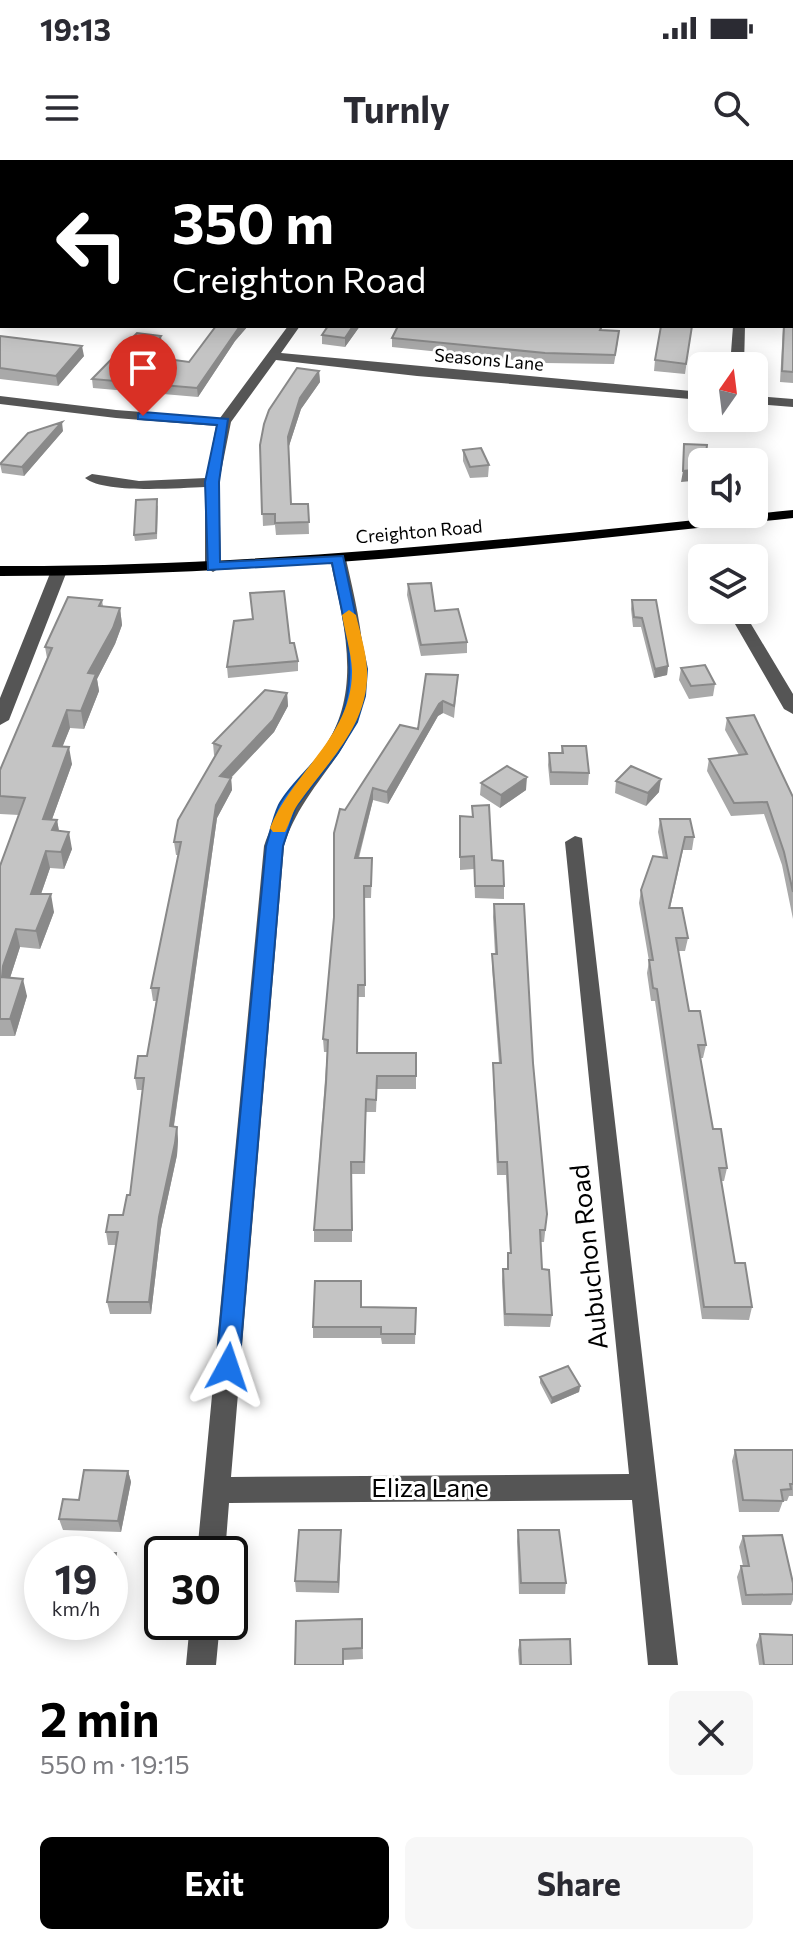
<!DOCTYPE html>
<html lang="en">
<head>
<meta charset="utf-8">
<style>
  :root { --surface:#fff; --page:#f7f7f7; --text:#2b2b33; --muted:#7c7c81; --accent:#000 }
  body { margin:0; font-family:Commissioner,sans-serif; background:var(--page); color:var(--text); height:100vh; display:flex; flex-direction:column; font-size:30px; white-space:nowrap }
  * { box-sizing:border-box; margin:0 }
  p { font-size:26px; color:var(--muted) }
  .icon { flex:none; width:44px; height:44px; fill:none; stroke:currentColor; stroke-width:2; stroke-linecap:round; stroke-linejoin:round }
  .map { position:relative; height:1505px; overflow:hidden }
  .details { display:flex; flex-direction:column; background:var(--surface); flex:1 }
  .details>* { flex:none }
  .guide { position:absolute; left:0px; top:0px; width:794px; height:168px; box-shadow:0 4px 20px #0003; background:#000; color:#fff; overflow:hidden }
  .needle { width:52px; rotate:14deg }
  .fabs { position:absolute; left:688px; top:192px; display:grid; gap:16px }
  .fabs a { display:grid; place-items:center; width:80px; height:80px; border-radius:12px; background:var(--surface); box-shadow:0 4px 20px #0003; font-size:40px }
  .speed { position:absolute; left:24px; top:1376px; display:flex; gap:16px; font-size:40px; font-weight:700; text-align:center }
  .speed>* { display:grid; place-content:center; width:104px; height:104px; border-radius:50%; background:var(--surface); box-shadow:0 4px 20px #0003; line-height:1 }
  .speed small { font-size:20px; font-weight:400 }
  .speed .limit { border:4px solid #111; border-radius:12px; background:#fff; color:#111 }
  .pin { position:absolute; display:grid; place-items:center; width:68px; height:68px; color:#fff; margin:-82px -34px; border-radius:50% 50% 50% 0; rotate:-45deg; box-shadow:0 0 8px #0007 }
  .pin .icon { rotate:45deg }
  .me { position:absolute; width:88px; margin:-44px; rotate:5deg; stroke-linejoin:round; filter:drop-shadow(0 0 6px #0008) }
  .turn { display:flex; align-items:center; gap:28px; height:168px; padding:0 40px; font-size:36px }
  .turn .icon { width:104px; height:104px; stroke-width:2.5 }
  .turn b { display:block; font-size:56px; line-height:68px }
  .round { display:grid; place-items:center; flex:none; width:84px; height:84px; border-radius:12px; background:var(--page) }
  .headline { display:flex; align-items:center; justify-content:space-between; height:136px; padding:0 40px }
  h1 { font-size:48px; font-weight:700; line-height:60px; color:var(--accent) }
  .cta { display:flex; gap:16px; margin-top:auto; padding:16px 40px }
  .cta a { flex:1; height:92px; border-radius:12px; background:var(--accent); color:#fff; font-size:32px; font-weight:700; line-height:92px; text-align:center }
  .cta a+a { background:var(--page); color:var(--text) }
  .status { display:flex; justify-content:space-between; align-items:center; height:56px; padding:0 40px; background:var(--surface); direction:ltr }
  .status svg { height:22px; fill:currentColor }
  header { display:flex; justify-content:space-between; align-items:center; height:104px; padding:0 40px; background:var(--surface); font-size:36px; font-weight:700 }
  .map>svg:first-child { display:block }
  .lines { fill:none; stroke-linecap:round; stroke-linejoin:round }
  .stream { stroke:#a3a3a3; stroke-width:4 }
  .minor { fill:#555; fill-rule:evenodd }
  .major { fill:#000; fill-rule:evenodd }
  .wall { fill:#a9a9a9 }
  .shaded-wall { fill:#898989 }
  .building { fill:#c4c4c4; stroke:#898989; stroke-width:2 }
  .route { fill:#1a73e8; stroke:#114b97; stroke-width:2 }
  .slow { fill:#f59e0b }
  .labels { text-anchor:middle; stroke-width:6; stroke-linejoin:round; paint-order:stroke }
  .far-street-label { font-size:18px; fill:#000; stroke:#fff }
  .near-street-label { font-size:26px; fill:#000; stroke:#fff }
</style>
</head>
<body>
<div class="status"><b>19:13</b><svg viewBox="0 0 49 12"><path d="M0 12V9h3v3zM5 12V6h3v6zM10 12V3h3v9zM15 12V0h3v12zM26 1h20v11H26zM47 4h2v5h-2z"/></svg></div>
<header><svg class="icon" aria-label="menu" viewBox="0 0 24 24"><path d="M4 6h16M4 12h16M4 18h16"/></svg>Turnly<svg class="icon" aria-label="search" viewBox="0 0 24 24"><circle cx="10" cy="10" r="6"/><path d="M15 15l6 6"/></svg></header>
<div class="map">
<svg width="793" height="1505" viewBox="0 0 793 1505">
  <rect width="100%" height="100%" fill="#fff"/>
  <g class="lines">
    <!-- stream -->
    <path class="stream" d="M2 0 16 2"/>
    <!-- minor -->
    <path class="minor" d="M28 0H51L52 2H29Z
      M0 77H2V83H0Z
      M288 166H300L281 193 702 232V240L417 216 276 200 231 262 219 322 221 407 213 412 205 407V327C177 328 105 334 85 318L92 314 139 321 206 318 216 266 116 258 0 244V236L116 250 220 258Z
      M733 166H745L744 206H730Z
      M754 236 793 239V247L754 244Z
      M338 394 346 399C361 467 380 534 337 596 316 626 295 650 284 686L231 1317 629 1314 565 682 575 676 582 678 678 1505H648L632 1340 229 1343 225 1394H197L264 686C277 648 300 623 322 591 364 532 344 464 330 399Z
      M59 406 67 411 9 560 0 565V538L51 411Z
      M743 459 751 464 793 534V554L784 549 735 464Z
      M190 1462H220L216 1505H186Z"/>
    <!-- major -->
    <path class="major" d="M793 350V358C529 386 266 416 0 416V406C266 407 530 377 793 350Z"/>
  </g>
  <!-- wall -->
  <path class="wall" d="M792 52H793V223L780 222 783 166H792Z
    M206 166H248L235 181 198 237 93 228 92 219 162 185 152 197 189 202 215 167Z
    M328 166H360L345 187 322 184V175Z
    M692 166 685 214 654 211 655 200Z
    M603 170 618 181 614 204 545 203 392 187V178Z
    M0 176 84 196 58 226 0 219Z
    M319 211 320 222 301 249 288 289 291 344H308L309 374 276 375 275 365 263 366 260 285Z
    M63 271 24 316 2 313 0 304Z
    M463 290 489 305 488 317 470 318 463 301Z
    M158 345 157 379 135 381 134 375Z
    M408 424 467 482V493L421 496 407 435Z
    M102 440 103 446 120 448 122 465 115 484 97 519 99 531 84 569 70 568 62 587 72 604 52 659 57 660 59 671 72 689 64 709 50 708 41 734 54 752 40 789 20 787 10 818 27 836 15 876H0V706L19 655 0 654V610L47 498 45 487Z
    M632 440 668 506 667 515 654 518 641 467H633L631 449Z
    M298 501V511L228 518 227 507Z
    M681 508 715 524 713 536 689 539 679 520Z
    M426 514 457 527 454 558 443 553 438 556 388 644 373 640 359 698 372 710 371 738H364L365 837H358V893H416V929H377L376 952H366L365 1014H352V1082H314V1070L327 892H324L323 879 345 650 418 569Z
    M287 533 288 546 274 572 231 618 232 630 217 658 174 966 177 967 178 980 177 995 161 1069 151 1154H110L107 1142 116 1085H108L106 1072 123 1055 130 1035 143 930H137L135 918 147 896 156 841H153L151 828 178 695H176L174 682 215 596 214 595 213 583Z
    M727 558 793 637V759L782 705 764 654 731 656 707 611 709 599 739 595 725 570Z
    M562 586 589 613 588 625H550L548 605 549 593H561Z
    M616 621 659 632 646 646 615 633Z
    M481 623 526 630 500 648 480 635Z
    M472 646 492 700 504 726V739L475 738 474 709 460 710V656L472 657Z
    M660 659 694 677 692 690H683L670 748 688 778 685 791H678L689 851 706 885 703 898H700L713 969 727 1008 724 1021H721L735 1103 752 1147 749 1160 702 1159 655 841H651L647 813 649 801 639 743 641 730 663 697 658 672Z
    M494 744 533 903 547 1054 544 1082H541L542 1109 552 1155 550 1167 504 1166 502 1121 503 1109H507L508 1093H510L506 1015H497L493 916V903H499L492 807V794H495L493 757Z
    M361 1147 416 1148 415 1184H382L381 1178H313V1167Z
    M540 1217 580 1226 579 1232 551 1244 540 1223Z
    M735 1290H793V1336H789L787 1341H783L779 1352H739L732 1301Z
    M128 1311 131 1322 121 1372 63 1370 59 1359 79 1340Z
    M341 1370 339 1433 296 1432 295 1421Z
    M518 1370 566 1423 565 1434H519L517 1381Z
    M743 1376 793 1423V1440L791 1445H742L737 1417 741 1406H743L739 1387Z
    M110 1394 119 1404 111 1464 58 1463 57 1462H110Z
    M42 1420V1456L37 1445Z
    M362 1459 363 1499 343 1500 296 1461Z
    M760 1474 793 1505H759L756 1485Z
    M520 1480 571 1505H519L518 1490Z"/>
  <!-- shaded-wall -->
  <path class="shaded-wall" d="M240 166H248L235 181 198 237 197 228Z
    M353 166H360L345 187V178Z
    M161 176 162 185 146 205 145 196Z
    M82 186 84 196 58 226 56 216Z
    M319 211 320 222 301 249 288 289V277L300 238Z
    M62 262 63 271 24 316 22 307Z
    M702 309V320L681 322 683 311Z
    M120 448 122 465 115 484 97 519 99 531 84 569 81 551 88 513Z
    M668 506 667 515 654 518 655 509Z
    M287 533 288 546 274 572 221 628 220 616Z
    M443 541V553L438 556 388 644 387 632 439 544Z
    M67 550 70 568 56 603 53 586Z
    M69 587 72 604 46 676 43 659Z
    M527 617 526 630 500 648 501 635Z
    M231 618 232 630 217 658 172 978 170 966 216 645Z
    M661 619 659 632 646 646 648 633Z
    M373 628V640L355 710V698Z
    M57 660 60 677 52 670Z
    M69 672 72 689 64 709 61 692Z
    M46 691 50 708 35 751 31 734Z
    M51 734 54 752 40 789 36 771Z
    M16 769 20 787 8 824 2 817 3 806Z
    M23 819 27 836 15 876 10 859Z
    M177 967 178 980 177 995 161 1069 151 1154 149 1142 159 1057Z
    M580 1226 579 1232 551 1244 552 1238Z
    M128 1311 131 1322 121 1372 118 1361Z
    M341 1370V1381L339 1433 338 1422Z
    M116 1393 119 1404 111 1464 110 1436Z"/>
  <!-- building -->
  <path class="building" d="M792 77 793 78V212L782 211 784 166H792Z
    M216 166H240L197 228 92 219 137 173 161 176 145 196 189 202Z
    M328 166H353L345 178 322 175Z
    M398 166H602L600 170 619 171 615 195 545 193 392 178Z
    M661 166H692L686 204 655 200Z
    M0 176 82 186 56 216 0 208Z
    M297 208 319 211 300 238 288 277 291 344H308L309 362 275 363V354H262L260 285 264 264 269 250Z
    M62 262 22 307 0 304 28 273Z
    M684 284 707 285 705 302H702V309L683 311Z
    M481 288 489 305 470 307 463 290Z
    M157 339 156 373 134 375 136 340Z
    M431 423 435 451 458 449 467 482 421 485 408 424Z
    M284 431 290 483H294L298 501 227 507 234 461 253 459 250 433Z
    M68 437 102 440 99 446 120 448 113 468 88 513 96 514 81 551 67 550 53 586 69 587 43 659 57 660 52 670 69 672 61 692 46 691 31 734H51L36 771 16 769 3 806 2 817 23 819 10 859H0V706L25 638 0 636V610L52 488 45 487Z
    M632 440H656L668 506 655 509 642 458 634 457Z
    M705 505 715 524 691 526 681 508Z
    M426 514 458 515 454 546 443 541 439 544 387 632 373 628 355 698H372L371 726H364L365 825H358L357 893H416V916H377L376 940 366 939 364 1002H351L352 1070H314L326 923 328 880 323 879 334 757V673L340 649 345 650 400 565 418 569Z
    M265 530 287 533 273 560 220 616 231 618 216 645 170 966 177 967 175 983 159 1057 149 1142H107L118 1072H106L109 1055H123L127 1035H130L144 918H135L138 896H147L159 828H151L181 682H174L178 660 221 586 213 583Z
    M754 555 793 637V732L784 692 767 642 734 643 709 599 747 594 727 558Z
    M562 586H586L589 613 551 612 549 593H563Z
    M507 606 527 617 501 635 481 623Z
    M631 606 661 619 648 633 616 621Z
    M489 645 492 700 503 701 504 726H475L474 696 460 697V656L473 657 472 646Z
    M660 659H690L694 677H685L669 748H682L688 778H676L689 851H700L706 885H698L713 969H721L727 1008H719L735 1103H745L752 1147H704L657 829 653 828 649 800H653L641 730 653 696 667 698Z
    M494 744H524L533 903 547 1054 545 1070H540L542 1109 549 1110 552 1155 505 1154 503 1109H508V1093H511L507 1002H498L493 903H501L492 794H497Z
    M315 1121H361V1147L416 1148 415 1174H381V1167H313Z
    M568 1206 580 1226 552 1238 540 1217Z
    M735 1290H793V1324H790L791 1329 781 1330 783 1341 743 1340Z
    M84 1310 128 1311 118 1361 59 1359 63 1339 79 1340Z
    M299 1370H341L338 1422 295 1421Z
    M518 1370H559L566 1423H521Z
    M782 1375 793 1423V1434L746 1435 741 1406H749L743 1376Z
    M63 1393H116L110 1436V1394Z
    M42 1420V1445H37Z
    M362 1459V1488L343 1489V1505H295L296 1461Z
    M760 1474 793 1475V1505H764Z
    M570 1479 571 1505H521L520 1480Z"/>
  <!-- route -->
  <path class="route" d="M143 252 228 259 219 322 220 402 343 396 367 509 365 536 357 562 338 593 296 647 283 686 239 1207 236 1214 228 1217 219 1214 216 1207 266 686C270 673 273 658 279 645 289 626 309 610 322 592 368 531 345 472 332 403L208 410 205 322 217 265 138 259V254Z"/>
  <!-- slow -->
  <path class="slow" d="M349 450 356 455C360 472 366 491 367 509 370 565 327 602 298 644 292 652 290 663 285 672H273L270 668C292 612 353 576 352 510 351 492 345 472 342 455Z"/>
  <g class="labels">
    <!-- far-street labels -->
    <g class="far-street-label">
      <text transform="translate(489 200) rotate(5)" y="6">Seasons Lane</text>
      <text transform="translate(419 372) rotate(-5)" y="6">Creighton Road</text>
    </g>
    <!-- near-street labels -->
    <g class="near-street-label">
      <text transform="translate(589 1097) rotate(-96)" y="9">Aubuchon Road</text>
      <text x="430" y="1337">Eliza Lane</text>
    </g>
  </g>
</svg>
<div class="fabs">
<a><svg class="needle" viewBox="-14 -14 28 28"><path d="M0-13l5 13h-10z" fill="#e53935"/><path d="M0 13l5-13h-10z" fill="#7c7c81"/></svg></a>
<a><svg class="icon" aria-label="sound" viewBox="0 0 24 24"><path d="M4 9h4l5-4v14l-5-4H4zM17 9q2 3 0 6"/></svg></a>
<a><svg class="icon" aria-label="layers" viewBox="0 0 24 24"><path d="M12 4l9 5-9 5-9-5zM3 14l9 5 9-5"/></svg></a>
</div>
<div class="speed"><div>19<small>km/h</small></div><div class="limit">30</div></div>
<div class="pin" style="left:143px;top:256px;background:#d93025"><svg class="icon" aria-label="arrive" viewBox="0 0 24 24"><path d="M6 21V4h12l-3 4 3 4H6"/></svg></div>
<svg class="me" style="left:228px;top:1207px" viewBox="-20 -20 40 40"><path d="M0-17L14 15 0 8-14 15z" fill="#1a73e8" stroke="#fff" stroke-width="4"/></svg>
<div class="guide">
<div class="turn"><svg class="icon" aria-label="left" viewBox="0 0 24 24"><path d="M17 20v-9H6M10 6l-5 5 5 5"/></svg><div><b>350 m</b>Creighton Road</div></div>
</div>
</div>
<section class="details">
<div class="headline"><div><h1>2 min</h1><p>550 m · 19:15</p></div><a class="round"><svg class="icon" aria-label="close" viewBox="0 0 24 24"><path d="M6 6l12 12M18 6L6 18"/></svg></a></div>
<div class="cta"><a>Exit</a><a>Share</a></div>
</section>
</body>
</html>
